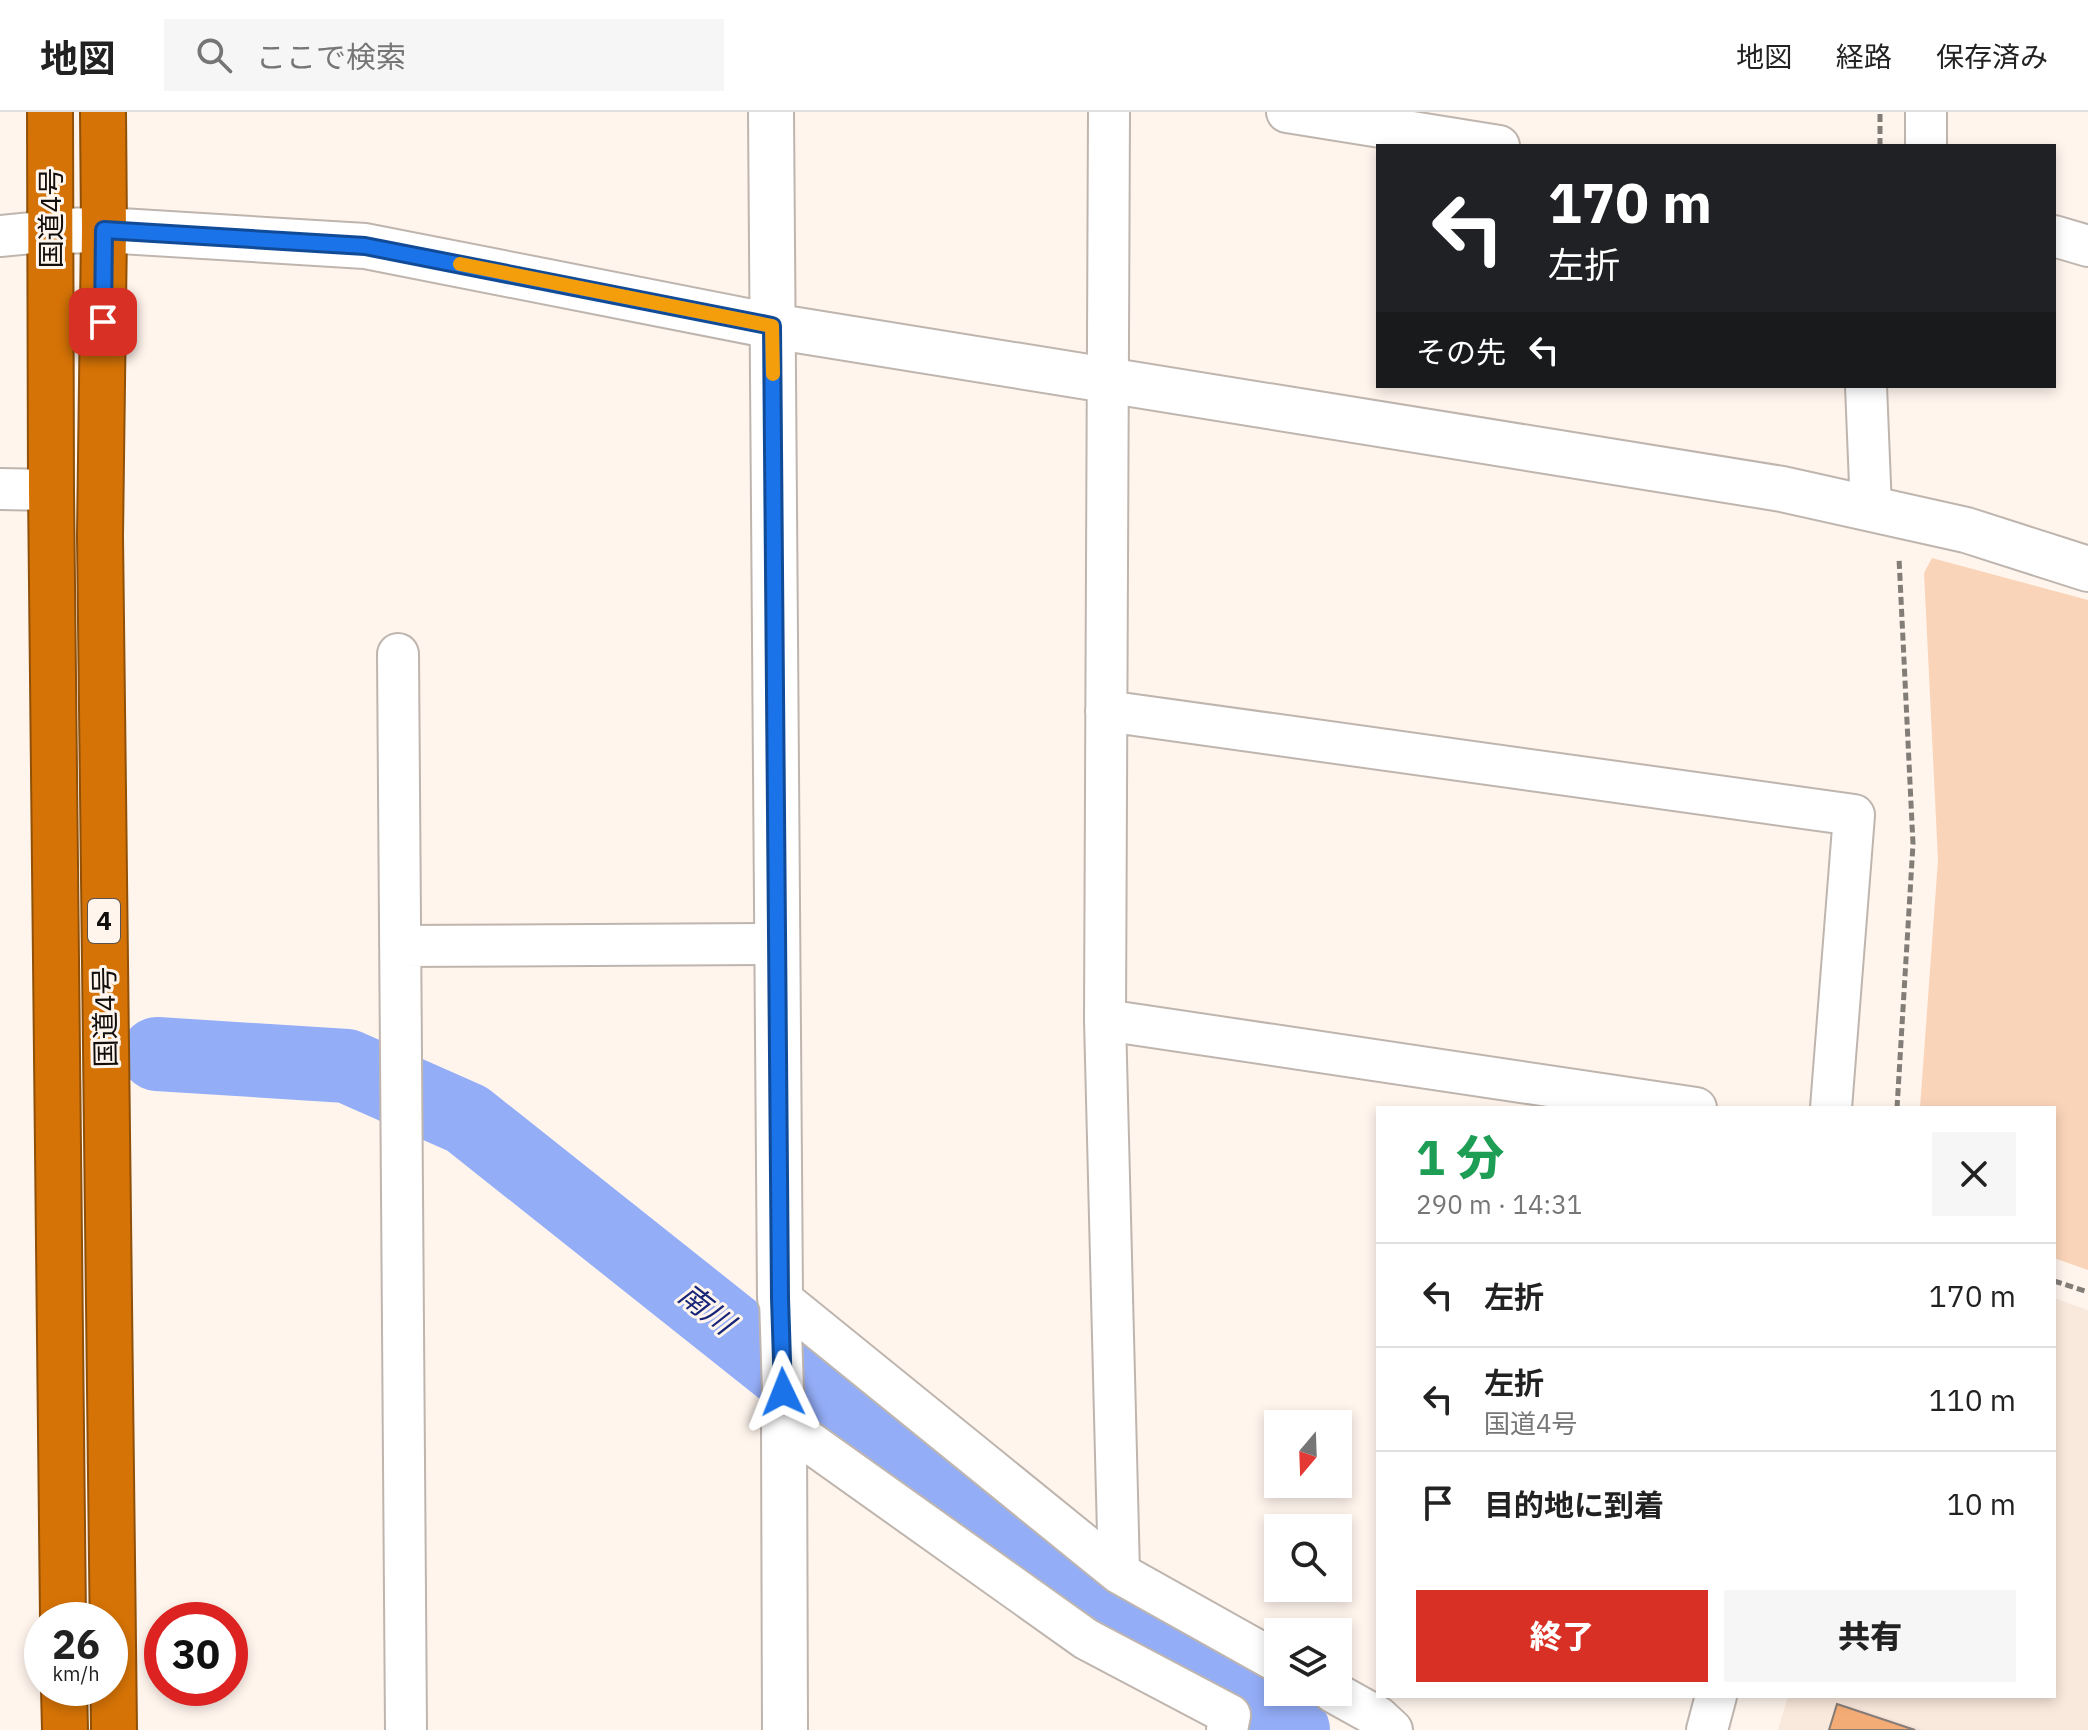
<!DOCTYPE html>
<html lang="ja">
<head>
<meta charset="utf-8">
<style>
  :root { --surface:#fff; --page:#f6f6f6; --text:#222; --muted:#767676; --line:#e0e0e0; --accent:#d93025 }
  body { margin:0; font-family:"IBM Plex Sans","Noto Sans JP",sans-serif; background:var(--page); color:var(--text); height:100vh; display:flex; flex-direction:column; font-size:30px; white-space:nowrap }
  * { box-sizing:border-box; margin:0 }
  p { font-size:26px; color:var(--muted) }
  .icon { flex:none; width:44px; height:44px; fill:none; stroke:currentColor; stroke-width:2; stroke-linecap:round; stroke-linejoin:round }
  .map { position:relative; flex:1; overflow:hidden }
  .panel { position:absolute; left:1376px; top:994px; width:680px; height:592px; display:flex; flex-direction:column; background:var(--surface); border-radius:0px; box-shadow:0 4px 12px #0003 }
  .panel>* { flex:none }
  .top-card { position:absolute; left:1376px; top:32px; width:680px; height:244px; border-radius:0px; box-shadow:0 4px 12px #0003; background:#202124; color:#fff; overflow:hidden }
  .needle { width:52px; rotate:199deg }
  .fabs { position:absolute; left:1264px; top:1298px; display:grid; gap:16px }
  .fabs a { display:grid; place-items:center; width:88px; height:88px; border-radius:0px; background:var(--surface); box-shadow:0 4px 12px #0003; font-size:40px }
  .speed { position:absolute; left:24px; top:1490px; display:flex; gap:16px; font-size:40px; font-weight:700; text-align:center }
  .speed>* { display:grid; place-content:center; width:104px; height:104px; border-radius:50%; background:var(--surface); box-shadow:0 4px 12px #0003; line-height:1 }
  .speed small { font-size:20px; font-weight:400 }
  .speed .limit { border:12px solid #d22; background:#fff; color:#111 }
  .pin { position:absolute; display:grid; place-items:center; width:68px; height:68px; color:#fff; margin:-34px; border-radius:16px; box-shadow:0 4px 12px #0006 }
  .me { position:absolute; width:88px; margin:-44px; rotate:358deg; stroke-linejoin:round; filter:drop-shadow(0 0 6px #0008) }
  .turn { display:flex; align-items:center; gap:28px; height:168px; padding:0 40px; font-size:36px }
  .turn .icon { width:104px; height:104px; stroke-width:2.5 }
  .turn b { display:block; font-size:56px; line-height:68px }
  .then { display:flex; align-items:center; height:76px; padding:0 40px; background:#0003; gap:16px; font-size:30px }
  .round { display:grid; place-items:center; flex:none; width:84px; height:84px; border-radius:0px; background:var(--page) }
  .head { display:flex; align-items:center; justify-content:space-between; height:136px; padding:0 40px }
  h1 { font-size:48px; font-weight:800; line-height:60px; color:#1e9e55 }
  .button { display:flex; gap:16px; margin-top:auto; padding:16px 40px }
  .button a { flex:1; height:92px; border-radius:0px; background:var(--accent); color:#fff; font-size:32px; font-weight:800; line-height:92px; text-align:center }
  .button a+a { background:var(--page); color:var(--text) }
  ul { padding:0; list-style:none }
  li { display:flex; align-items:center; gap:24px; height:104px; padding:0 40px; border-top:2px solid var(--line) }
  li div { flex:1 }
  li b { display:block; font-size:30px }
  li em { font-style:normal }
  header { display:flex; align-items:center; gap:48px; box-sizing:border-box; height:112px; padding:0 40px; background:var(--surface); border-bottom:2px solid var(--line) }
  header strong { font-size:38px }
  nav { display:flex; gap:44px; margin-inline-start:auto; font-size:28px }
  .search { width:560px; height:72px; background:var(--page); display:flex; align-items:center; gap:20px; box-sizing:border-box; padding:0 28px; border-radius:0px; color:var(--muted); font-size:30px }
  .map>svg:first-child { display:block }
  .built { fill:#f9e8dc }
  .green { fill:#fad4b9 }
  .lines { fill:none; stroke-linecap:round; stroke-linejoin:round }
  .river { stroke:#93adf7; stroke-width:74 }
  .building { fill:#f4ac76; stroke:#857c76; stroke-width:2; filter:url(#shadow) }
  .street-casing { stroke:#bfb5af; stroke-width:44 }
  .secondary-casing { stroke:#bfb5af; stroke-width:48 }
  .highway-casing { stroke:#905008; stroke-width:48 }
  .path { stroke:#837d78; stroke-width:5; stroke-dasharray:8 4; stroke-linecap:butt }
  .street { stroke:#fff; stroke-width:40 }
  .secondary { stroke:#fff; stroke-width:44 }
  .highway { stroke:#d57306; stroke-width:44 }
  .route-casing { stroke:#114b97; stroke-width:20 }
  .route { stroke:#1a73e8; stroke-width:14 }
  .slow { stroke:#f59e0b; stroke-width:14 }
  .labels { text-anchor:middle; stroke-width:6; stroke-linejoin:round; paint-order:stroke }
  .shield { fill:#fff5ed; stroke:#585350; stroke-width:2 }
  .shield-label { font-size:26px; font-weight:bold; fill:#110e0c }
  .street-label { font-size:28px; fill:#110e0c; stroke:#fff5ed }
  .water-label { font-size:30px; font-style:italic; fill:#172578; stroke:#fff5ed }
</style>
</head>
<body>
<header>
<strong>地図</strong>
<div class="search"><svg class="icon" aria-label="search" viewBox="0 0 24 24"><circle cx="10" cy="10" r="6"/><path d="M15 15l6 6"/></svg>ここで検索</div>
<nav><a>地図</a><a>経路</a><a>保存済み</a></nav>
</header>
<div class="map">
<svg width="2088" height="1618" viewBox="0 0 2088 1618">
  <defs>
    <filter id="shadow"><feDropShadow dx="9" dy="5" stdDeviation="2" flood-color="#0004"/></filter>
  </defs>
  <rect width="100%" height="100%" fill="#fff5ed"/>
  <!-- built -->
  <path class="built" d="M2054 1186 2088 1198V1618H1778L1788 1584H2054Z"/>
  <!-- green -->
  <path class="green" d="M1932 446 2088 488V1158L2054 1146V996H1920L1938 748 1924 461Z"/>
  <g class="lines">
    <!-- river -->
    <path class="river" d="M157 942 347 954 467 1007 822 1289 1052 1459 1293 1618"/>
  </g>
  <!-- building -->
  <path class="building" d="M1837 1592 1915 1618H1829Z"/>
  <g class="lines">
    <!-- street casing -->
    <g class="street-casing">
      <path id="street" d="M1109 0 1105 908 1119 1461
        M1287 0 1499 34
        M1926 34V0
        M0 124 52 119
        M2054 124 2088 134
        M1866 274 1871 397
        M0 377 51 378
        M398 542 406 1618
        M1106 599 1854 703 1831 996
        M400 834 777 832
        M1105 908 1696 996
        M780 1186 784 1312 1086 1527 1230 1603 1227 1618
        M780 1186 1119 1461 1278 1550
        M1333 1580 1378 1605 1392 1618
        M1707 1618 1716 1584"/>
    </g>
    <!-- secondary casing -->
    <g class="secondary-casing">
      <path id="secondary" d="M771 0 780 1186
        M52 119 104 118 365 134 772 214 1782 377 1966 418 2088 457
        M784 1312 785 1618"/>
    </g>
    <!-- highway casing -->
    <g class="highway-casing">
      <path id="highway" d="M50 0 51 378 63 1508
        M103 0 104 118 100 424 114 1618
        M64 1576 65 1618"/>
    </g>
    <!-- path -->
    <path class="path" d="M1880 34V0
      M1897 996 1913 732 1899 446
      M2054 1169 2088 1180"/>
    <!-- street -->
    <use href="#street" class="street"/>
    <!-- secondary -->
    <use href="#secondary" class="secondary"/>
    <!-- highway -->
    <use href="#highway" class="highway"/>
  </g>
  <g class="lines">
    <!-- route casing -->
    <g class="route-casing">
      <path id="route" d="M103 210 104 118 365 134 772 214 780 1186 783 1280"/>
    </g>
    <!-- route -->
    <use href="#route" class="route"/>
    <!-- slow -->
    <path class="slow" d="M460 152 772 214 773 262"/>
  </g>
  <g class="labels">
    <!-- shield labels -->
    <rect class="shield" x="88" y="787" width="32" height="44" rx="6"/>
    <g class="shield-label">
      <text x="104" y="818">4</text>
    </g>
    <!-- street labels -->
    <g class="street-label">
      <text transform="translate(51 106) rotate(-90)" y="10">国道4号</text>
      <text transform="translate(105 905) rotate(-91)" y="10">国道4号</text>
    </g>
    <!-- water labels -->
    <g class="water-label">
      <text transform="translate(706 1197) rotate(38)" y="10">南川</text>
    </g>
  </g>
</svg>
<div class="fabs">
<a><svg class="needle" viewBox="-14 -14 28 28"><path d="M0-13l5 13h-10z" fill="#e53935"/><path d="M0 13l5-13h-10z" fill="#767676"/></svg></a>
<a><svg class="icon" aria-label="search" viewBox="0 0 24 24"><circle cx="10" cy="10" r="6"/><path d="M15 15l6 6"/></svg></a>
<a><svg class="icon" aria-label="layers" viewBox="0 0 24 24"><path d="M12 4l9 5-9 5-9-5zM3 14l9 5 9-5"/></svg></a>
</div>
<div class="speed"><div>26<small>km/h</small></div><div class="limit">30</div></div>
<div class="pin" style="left:103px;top:210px;background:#d93025"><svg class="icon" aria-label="arrive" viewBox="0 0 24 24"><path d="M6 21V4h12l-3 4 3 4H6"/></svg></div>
<svg class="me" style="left:783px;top:1280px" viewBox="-20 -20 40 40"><path d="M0-17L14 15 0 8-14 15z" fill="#1a73e8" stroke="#fff" stroke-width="4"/></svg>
<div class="top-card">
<div class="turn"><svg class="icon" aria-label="left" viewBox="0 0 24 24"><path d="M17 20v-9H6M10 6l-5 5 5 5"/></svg><div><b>170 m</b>左折</div></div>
<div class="then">その先<svg class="icon" aria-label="left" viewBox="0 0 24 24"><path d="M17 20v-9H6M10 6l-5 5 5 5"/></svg></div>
</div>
<section class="panel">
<div class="head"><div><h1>1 分</h1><p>290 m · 14:31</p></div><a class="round"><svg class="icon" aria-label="close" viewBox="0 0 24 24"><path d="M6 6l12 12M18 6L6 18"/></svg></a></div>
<ul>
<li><svg class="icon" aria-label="left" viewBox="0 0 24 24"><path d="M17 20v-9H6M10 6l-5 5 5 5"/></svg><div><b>左折</b></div><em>170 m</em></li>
<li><svg class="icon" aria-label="left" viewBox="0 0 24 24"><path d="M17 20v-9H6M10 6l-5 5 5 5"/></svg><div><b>左折</b><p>国道4号</p></div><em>110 m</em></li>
<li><svg class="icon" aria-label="arrive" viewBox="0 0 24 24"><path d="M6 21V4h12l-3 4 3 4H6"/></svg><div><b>目的地に到着</b></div><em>10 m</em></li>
</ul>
<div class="button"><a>終了</a><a>共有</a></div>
</section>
</div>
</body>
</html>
